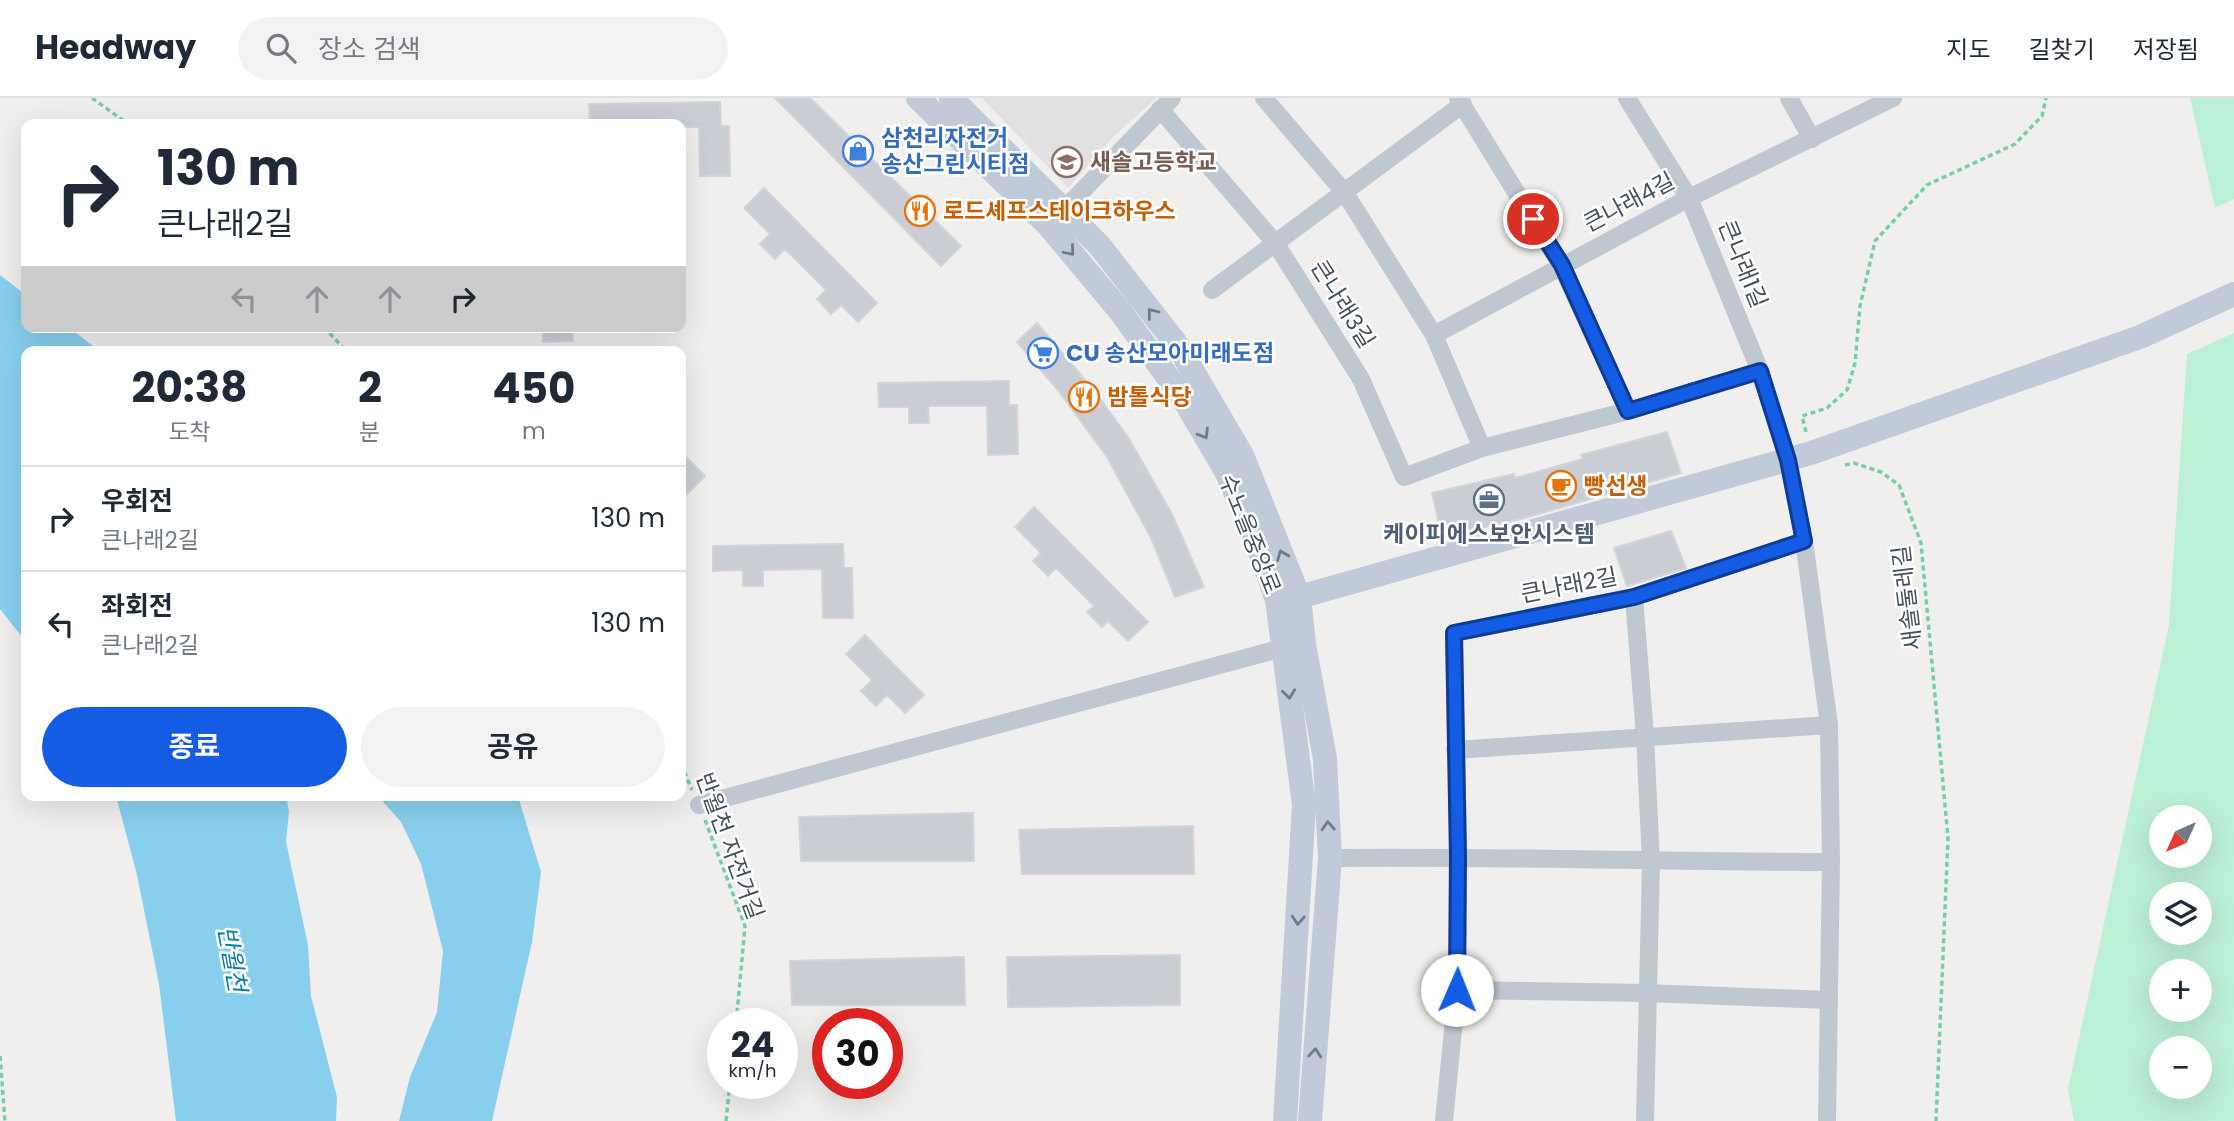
<!DOCTYPE html>
<html lang="ko">
<head>
<meta charset="utf-8">
<style>
  :root { --surface:#fff; --page:#f2f2f3; --text:#1f2937; --muted:#747a83; --line:#e0e1e3; --accent:#155ce4 }
  body { margin:0; font-family:Poppins,"Noto Sans KR",sans-serif; background:var(--page); color:var(--text); height:100vh; display:flex; flex-direction:column; font-size:26px; white-space:nowrap }
  * { box-sizing:border-box; margin:0 }
  p { font-size:23px; color:var(--muted) }
  .icon { flex:none; width:38px; height:38px; fill:none; stroke:currentColor; stroke-width:2; stroke-linecap:round; stroke-linejoin:round }
  .map { position:relative; flex:1; overflow:hidden }
  .side { position:absolute; left:21px; top:248px; width:665px; height:455px; display:flex; flex-direction:column; background:var(--surface); border-radius:14px; box-shadow:0 7px 28px #0002 }
  .side>* { flex:none }
  .guide { position:absolute; left:21px; top:21px; width:665px; height:214px; border-radius:14px; box-shadow:0 7px 28px #0002; background:#fff; color:var(--text); overflow:hidden }
  .needle { width:46px; rotate:225deg }
  .fabs { position:absolute; left:2149px; top:707px; display:grid; gap:14px }
  .fabs a { display:grid; place-items:center; width:63px; height:63px; border-radius:50%; background:var(--surface); box-shadow:0 7px 28px #0002; font-size:35px }
  .speed { position:absolute; left:707px; top:910px; display:flex; gap:14px; font-size:35px; font-weight:700; text-align:center }
  .speed>* { display:grid; place-content:center; width:91px; height:91px; border-radius:50%; background:var(--surface); box-shadow:0 7px 28px #0002; line-height:1 }
  .speed small { font-size:18px; font-weight:400 }
  .speed .limit { border:10px solid #d22; background:#fff; color:#111 }
  .pin { position:absolute; display:grid; place-items:center; width:60px; height:60px; color:#fff; margin:-30px; border:4px solid #fff; border-radius:50%; box-shadow:0 2px 7px #0007 }
  .me { position:absolute; width:77px; margin:-38px; rotate:1deg; stroke-linejoin:round; filter:drop-shadow(0 0 5px #0008) }
  .turn { display:flex; align-items:center; gap:24px; height:147px; padding:0 21px; font-size:32px }
  .turn .icon { width:91px; height:91px; stroke-width:2.5 }
  .turn b { display:block; font-size:49px; line-height:60px }
  .lanes { display:flex; align-items:center; height:66px; padding:0 21px; background:#0003; justify-content:center; gap:35px; direction:ltr }
  .lanes .off { opacity:.35 }
  .eta { display:flex; justify-content:space-evenly; align-items:center; height:119px; text-align:center }
  .eta b { font-size:42px; font-weight:700; line-height:49px }
  .cta { display:flex; gap:14px; margin-top:auto; padding:14px 21px }
  .cta a { flex:1; height:80px; border-radius:42px; background:var(--accent); color:#fff; font-size:28px; font-weight:700; line-height:80px; text-align:center }
  .cta a+a { background:var(--page); color:var(--text) }
  ul { padding:0; list-style:none }
  li { display:flex; align-items:center; gap:21px; height:105px; padding:0 21px; border-top:2px solid var(--line) }
  li div { flex:1 }
  li b { display:block; font-size:26px }
  li em { font-style:normal }
  header { display:flex; align-items:center; gap:42px; box-sizing:border-box; height:98px; padding:0 35px; background:var(--surface); border-bottom:2px solid var(--line) }
  header strong { font-size:33px }
  nav { display:flex; gap:38px; margin-inline-start:auto; font-size:24px }
  .search { width:490px; height:63px; background:var(--page); display:flex; align-items:center; gap:18px; box-sizing:border-box; padding:0 24px; border-radius:38px; color:var(--muted); font-size:26px }
  .map>svg:first-child { display:block }
  .education { fill:#e2e0e0 }
  .green { fill:#bcf0d5; fill-rule:evenodd }
  .water { fill:#88cfee }
  .building { fill:#cacdd4; stroke:#d2d4da; stroke-width:2 }
  .lines { fill:none; stroke-linecap:round; stroke-linejoin:round }
  .path { stroke:#73cfaa; stroke-width:3.5; stroke-dasharray:5 3.5; stroke-linecap:butt }
  .street { stroke:#bfc7d1; stroke-width:18 }
  .secondary { stroke:#c1cad8; stroke-width:24 }
  .oneway { stroke:#717b87 }
  .route-casing { stroke:#0e3c94; stroke-width:18 }
  .route { stroke:#155ce4; stroke-width:12 }
  .labels { text-anchor:middle; stroke-width:5; stroke-linejoin:round; paint-order:stroke }
  .shop-label { font-size:23px; font-weight:bold; fill:#366cbe; stroke:#fff; text-anchor:start }
  .education-label { font-size:23px; font-weight:bold; fill:#785e54; stroke:#fff; text-anchor:start }
  .street-label { font-size:23px; fill:#46505c; stroke:#fff }
  .food-label { font-size:23px; font-weight:bold; fill:#c56008; stroke:#fff; text-anchor:start }
  .service-label { font-size:23px; font-weight:bold; fill:#4e5e75; stroke:#fff }
  .water-label { font-size:24px; font-style:italic; fill:#097bac; stroke:#fff }
</style>
</head>
<body>
<header>
<strong>Headway</strong>
<div class="search"><svg class="icon" aria-label="search" viewBox="0 0 24 24"><circle cx="10" cy="10" r="6"/><path d="M15 15l6 6"/></svg>장소 검색</div>
<nav><a>지도</a><a>길찾기</a><a>저장됨</a></nav>
</header>
<div class="map">
<svg width="2234" height="1023" viewBox="0 0 2234 1023">
  <rect width="100%" height="100%" fill="#f1efee"/>
  <!-- education -->
  <path class="education" d="M982 0H1156L1114 38 1068 90Z"/>
  <!-- green -->
  <path class="green" d="M2190 0H2234V101L2215 110Z
    M2234 235V1023H2074L2068 991 2169 527 2187 256ZM2161 719H2200V758H2161ZM2161 796H2200V835H2161ZM2161 873H2200V912H2161ZM2161 950H2200V989H2161Z"/>
  <!-- water -->
  <path class="water" d="M0 177 26 197V229H68L101 254H26V544L0 511Z
    M116 698H286L289 714 286 744 308 847 311 898 337 999 336 1023H176L159 886 137 777Z
    M378 698H518L541 774 532 844 492 1023H399L410 979 437 914 443 853 421 766 401 724Z"/>
  <!-- building -->
  <path class="building" d="M775 0H810L961 148 941 168Z
    M720 4 721 28H729L730 78H700L699 29H681V26H590L589 6Z
    M764 90 877 205 858 224 841 207 831 216 817 201 826 192 785 151 775 161 760 146 770 136 744 110Z
    M1037 225 1093 291 1128 339 1172 416 1204 489 1175 499 1151 440 1107 359 1057 291 1017 244Z
    M543 229H572L573 243 543 244Z
    M1009 283V307H1017L1018 356 988 357 987 308H928L929 325H909V309H879L878 285Z
    M1667 334 1681 375 1524 420 1442 439 1432 395 1514 376 1515 380 1583 361 1581 357Z
    M681 354 705 378 681 402Z
    M1034 409 1148 524 1128 543 1108 523 1102 529 1087 514 1094 508 1056 470 1048 478 1033 463 1041 455 1015 429Z
    M1671 433 1686 470 1627 488 1614 450Z
    M843 446 844 470H852L853 520H823L822 471 763 472V488H743V472L713 473V448Z
    M865 537 924 597 905 615 887 597 876 608 861 593 872 582 846 556Z
    M973 715 974 763H801L799 719Z
    M1193 728 1194 776H1022L1019 732Z
    M1180 857V907L1008 909 1007 859Z
    M964 859 965 907H792L790 863Z"/>
  <g class="lines">
    <!-- path -->
    <path class="path" d="M92 0 128 26
      M324 229 347 254
      M1806 334 1802 318 1827 310 1847 292 1855 265 1860 208 1875 143 1927 87 2015 46 2042 18 2046 0
      M1845 367 1854 365 1881 374 1899 387 1921 445 1948 740 1936 1023
      M681 666 692 692
      M705 722 745 828 736 926
      M0 958 5 1023
      M726 1023 730 985"/>
    <!-- street -->
    <path class="street" d="M1264 0 1345 95 1434 237 1482 350
      M1458 0 1561 167 1628 313
      M1627 0 1689 100 1760 273 1788 362 1804 443 1829 627 1831 764 1827 1023
      M1789 0 1812 41
      M1160 11 1276 146 1361 281 1404 379 1482 350 1628 313 1760 273
      M1056 120 1172 0
      M1212 192 1463 6
      M1434 237 1689 100 1893 0
      M1634 499 1645 638 1651 764 1645 1023
      M1455 652 1829 627
      M699 707 1294 547
      M1330 760C1497 758 1664 764 1831 764
      M1457 892 1647 895 1828 902
      M1444 1023 1457 892 1458 758 1454 535 1634 499 1804 443"/>
    <!-- secondary -->
    <path class="secondary" d="M918 0 1049 128 1120 213 1183 300 1227 375 1258 447 1277 502 1304 707 1285 1023
      M951 0 1099 147 1178 248 1242 357 1299 499 1304 546 1325 661 1330 760 1310 1023
      M1283 501 1299 499 1811 355 2140 239 2234 196"/>
  </g>
  <!-- one-way arrows -->
  <defs><path id="oneway-chevron" d="M-2-3.5L2.5 0L-2 3.5" fill="none" stroke-width="1.6" stroke-linecap="round" stroke-linejoin="round" transform="scale(1.75)"/></defs>
  <g class="oneway">
    <use href="#oneway-chevron" transform="translate(1070 153) rotate(50)"/>
    <use href="#oneway-chevron" transform="translate(1152 215) rotate(-128)"/>
    <use href="#oneway-chevron" transform="translate(1204 336) rotate(59)"/>
    <use href="#oneway-chevron" transform="translate(1282 457) rotate(-112)"/>
    <use href="#oneway-chevron" transform="translate(1289 596) rotate(83)"/>
    <use href="#oneway-chevron" transform="translate(1328 728) rotate(-93)"/>
    <use href="#oneway-chevron" transform="translate(1298 822) rotate(94)"/>
    <use href="#oneway-chevron" transform="translate(1315 955) rotate(-86)"/>
  </g>
  <g class="lines">
    <!-- route casing -->
    <g class="route-casing">
      <path id="route" d="M1457 892 1458 758 1454 535 1634 499 1804 443 1788 362 1760 273 1628 313 1562 167 1533 121"/>
    </g>
    <!-- route -->
    <use href="#route" class="route"/>
  </g>
  <!-- icons -->
  <defs>
    <g id="shop-ring" transform="scale(1.575)"><circle r="9.5" fill="#fff" stroke="#3f7fe0" stroke-width="1.5"/><path d="M-5-2.5h2.3a2.7 3.5 0 0 1 5.4 0H5L5.5 6h-11ZM-1.5-2.5h3a1.5 2.3 0 0 0-3 0Z" fill="#3f7fe0"/></g>
    <g id="school-ring" transform="scale(1.575)"><circle r="9.5" fill="#fff" stroke="#8d6e63" stroke-width="1.5"/><path d="M0-5L7-2L0 1L-7-2ZM-4 1L0 2.5L4 1V4Q0 6-4 4Z" fill="#8d6e63"/></g>
    <g id="restaurant-ring" transform="scale(1.575)"><circle r="9.5" fill="#fff" stroke="#e8710a" stroke-width="1.5"/><path d="M-5-6h1v4h1v-4h1v4h1v-4h1v5L-1.5 .5V6h-2V.5L-5-1ZM5-6V6H3V1.5H1.5Q1.5-4 5-6Z" fill="#e8710a"/></g>
    <g id="supermarket-ring" transform="scale(1.575)"><circle r="9.5" fill="#fff" stroke="#3f7fe0" stroke-width="1.5"/><path d="M-6-5.5h2.5l.6 2H6L4.5 2H-2.5L-4.4-4H-6ZM-1.5 3.2a1.3 1.3 0 1 0 .1 0ZM3 3.2a1.3 1.3 0 1 0 .1 0Z" fill="#3f7fe0"/></g>
    <g id="cafe-ring" transform="scale(1.575)"><circle r="9.5" fill="#fff" stroke="#e8710a" stroke-width="1.5"/><path d="M-5.5-4.5H6V0H3Q3 3.5 0 3.5H-2.5Q-5.5 3.5-5.5 0ZM3-3.2v2h1.7v-2ZM-6 4.5H4V6H-6Z" fill="#e8710a"/></g>
    <g id="office-ring" transform="scale(1.575)"><circle r="9.5" fill="#fff" stroke="#5c6f8a" stroke-width="1.5"/><path d="M-6-3h4V-5.5h4V-3h4V5H-6ZM-1-4.5V-3h2v-1.5ZM-6 0V1H6V0Z" fill="#5c6f8a"/></g>
  </defs>
  <g fill-rule="evenodd">
    <use href="#shop-ring" x="858" y="53"/>
    <use href="#school-ring" x="1067" y="64"/>
    <use href="#restaurant-ring" x="920" y="113"/>
    <use href="#supermarket-ring" x="1043" y="255"/>
    <use href="#restaurant-ring" x="1084" y="299"/>
    <use href="#cafe-ring" x="1561" y="388"/>
    <use href="#office-ring" x="1489" y="402"/>
  </g>
  <g class="labels">
    <!-- shop labels -->
    <g class="shop-label">
      <text x="881" y="48">삼천리자전거<tspan x="881" dy="26">송산그린시티점</tspan></text>
      <text x="1066" y="263">CU 송산모아미래도점</text>
    </g>
    <!-- education labels -->
    <g class="education-label">
      <text x="1090" y="72">새솔고등학교</text>
    </g>
    <!-- street labels -->
    <g class="street-label">
      <text transform="translate(1629 104) rotate(-28)" y="8">큰나래4길</text>
      <text transform="translate(1743 166) rotate(68)" y="8">큰나래1길</text>
      <text transform="translate(1343 206) rotate(58)" y="8">큰나래3길</text>
      <text transform="translate(1250 436) rotate(68)" y="8">수노을중앙로</text>
      <text transform="translate(1569 487) rotate(-11)" y="8">큰나래2길</text>
      <text transform="translate(1907 500) rotate(-97)" y="8">새솔둘레길</text>
      <text transform="translate(730 748) rotate(70)" y="8">반월천 자전거길</text>
    </g>
    <!-- food labels -->
    <g class="food-label">
      <text x="943" y="121">로드셰프스테이크하우스</text>
      <text x="1107" y="307">밤톨식당</text>
      <text x="1584" y="396">빵선생</text>
    </g>
    <!-- service labels -->
    <g class="service-label">
      <text x="1489" y="444">케이피에스보안시스템</text>
    </g>
    <!-- water labels -->
    <g class="water-label">
      <text transform="translate(232 861) rotate(80)" y="8">반월천</text>
    </g>
  </g>
</svg>
<div class="fabs">
<a><svg class="needle" viewBox="-14 -14 28 28"><path d="M0-13l5 13h-10z" fill="#e53935"/><path d="M0 13l5-13h-10z" fill="#747a83"/></svg></a>
<a><svg class="icon" aria-label="layers" viewBox="0 0 24 24"><path d="M12 4l9 5-9 5-9-5zM3 14l9 5 9-5"/></svg></a>
<a>+</a>
<a>−</a>
</div>
<div class="speed"><div>24<small>km/h</small></div><div class="limit">30</div></div>
<div class="pin" style="left:1533px;top:121px;background:#d93025"><svg class="icon" aria-label="arrive" viewBox="0 0 24 24"><path d="M6 21V4h12l-3 4 3 4H6"/></svg></div>
<svg class="me" style="left:1457px;top:892px" viewBox="-20 -20 40 40"><circle r="19" fill="#fff"/><path d="M0-13L10 11 0 6-10 11z" fill="#155ce4"/></svg>
<div class="guide">
<div class="turn"><svg class="icon" aria-label="right" viewBox="0 0 24 24"><path d="M7 20v-9h11M14 6l5 5-5 5"/></svg><div><b>130 m</b>큰나래2길</div></div>
<div class="lanes"><svg class="icon off" aria-label="left" viewBox="0 0 24 24"><path d="M17 20v-9H6M10 6l-5 5 5 5"/></svg><svg class="icon off" aria-label="ahead" viewBox="0 0 24 24"><path d="M12 20V5M6 11l6-6 6 6"/></svg><svg class="icon off" aria-label="ahead" viewBox="0 0 24 24"><path d="M12 20V5M6 11l6-6 6 6"/></svg><svg class="icon" aria-label="right" viewBox="0 0 24 24"><path d="M7 20v-9h11M14 6l5 5-5 5"/></svg></div>
</div>
<section class="side">
<div class="eta">
<div><b>20:38</b><p>도착</p></div>
<div><b>2</b><p>분</p></div>
<div><b>450</b><p>m</p></div>
</div>
<ul>
<li><svg class="icon" aria-label="right" viewBox="0 0 24 24"><path d="M7 20v-9h11M14 6l5 5-5 5"/></svg><div><b>우회전</b><p>큰나래2길</p></div><em>130 m</em></li>
<li><svg class="icon" aria-label="left" viewBox="0 0 24 24"><path d="M17 20v-9H6M10 6l-5 5 5 5"/></svg><div><b>좌회전</b><p>큰나래2길</p></div><em>130 m</em></li>
</ul>
<div class="cta"><a>종료</a><a>공유</a></div>
</section>
</div>
</body>
</html>
